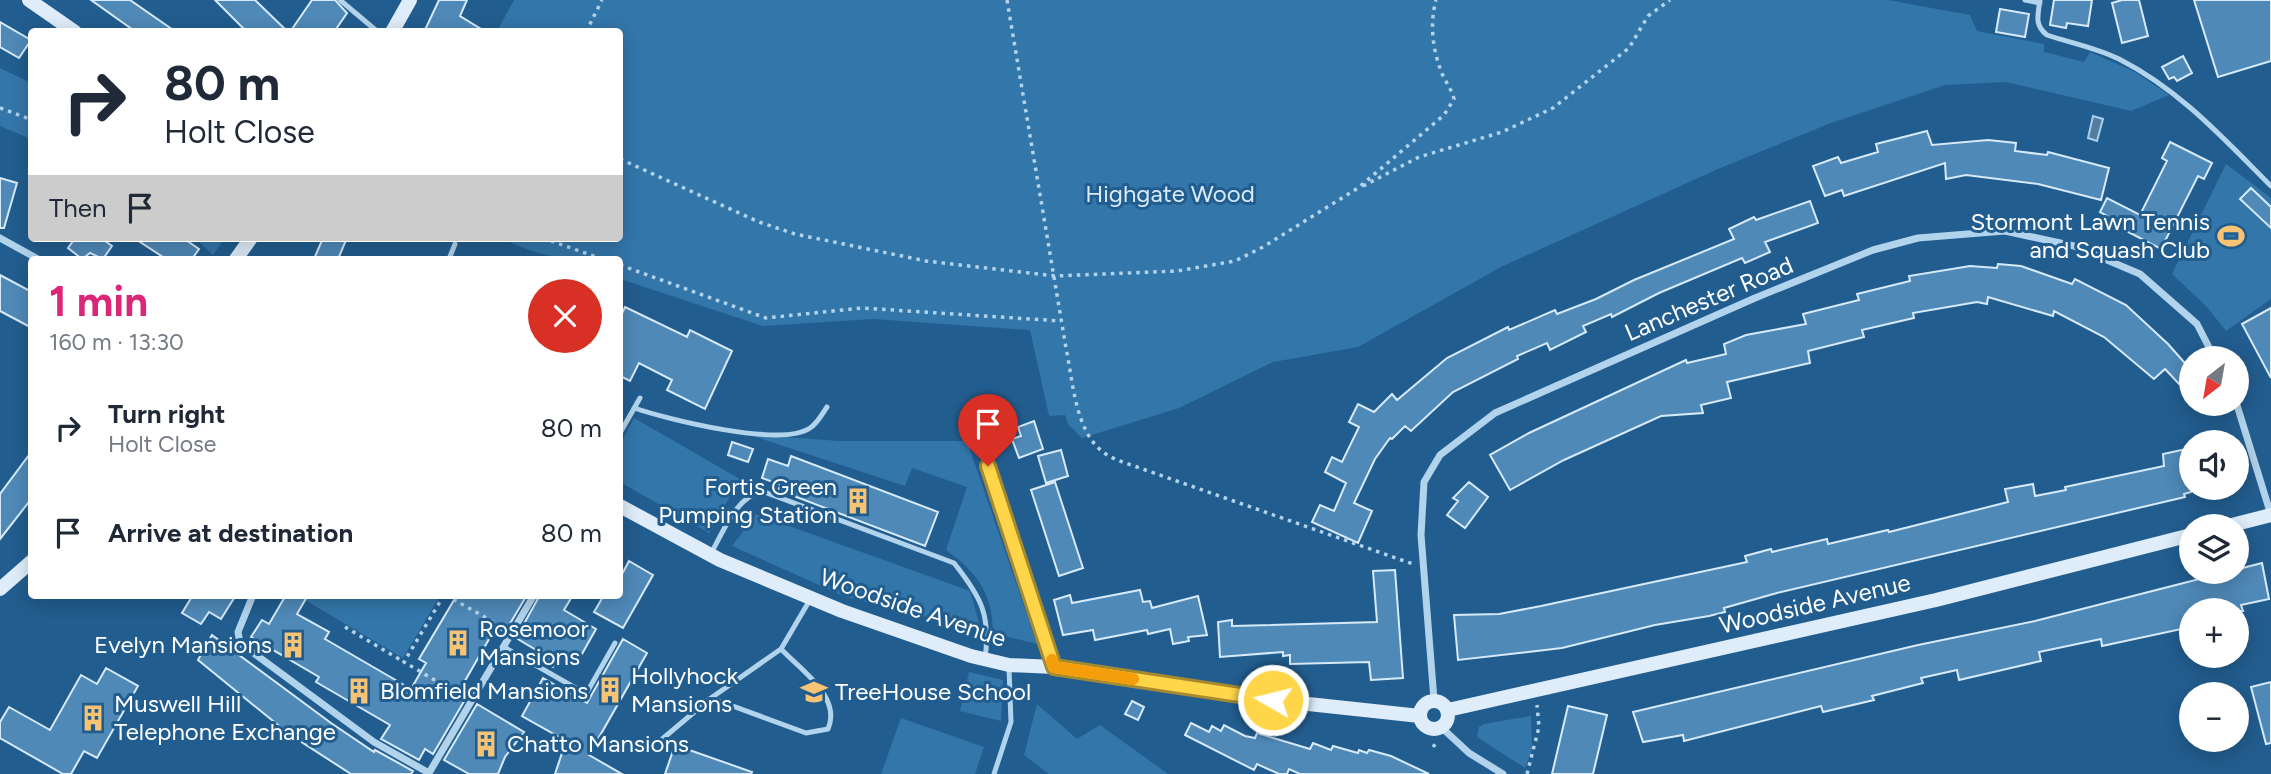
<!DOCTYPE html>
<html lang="en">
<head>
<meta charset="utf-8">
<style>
  :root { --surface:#fff; --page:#f2f2f3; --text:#1f2937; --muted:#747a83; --accent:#db2777 }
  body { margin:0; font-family:Figtree,sans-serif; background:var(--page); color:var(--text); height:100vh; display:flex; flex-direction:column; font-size:26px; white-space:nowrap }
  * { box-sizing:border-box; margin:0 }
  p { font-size:23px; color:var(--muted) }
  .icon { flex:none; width:38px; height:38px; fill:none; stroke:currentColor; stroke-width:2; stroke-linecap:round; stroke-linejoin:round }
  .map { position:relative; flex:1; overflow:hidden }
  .side { position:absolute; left:28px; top:256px; width:595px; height:343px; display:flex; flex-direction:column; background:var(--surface); border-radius:7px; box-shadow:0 4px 18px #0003 }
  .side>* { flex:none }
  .banner { position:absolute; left:28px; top:28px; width:595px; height:214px; border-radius:7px; box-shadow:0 4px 18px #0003; background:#fff; color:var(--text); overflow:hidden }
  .needle { width:46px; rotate:211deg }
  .tools { position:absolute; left:2179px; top:346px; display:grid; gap:14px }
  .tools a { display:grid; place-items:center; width:70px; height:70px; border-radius:50%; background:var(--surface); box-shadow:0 4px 18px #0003; font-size:35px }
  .pin { position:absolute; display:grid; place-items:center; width:60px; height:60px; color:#fff; margin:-72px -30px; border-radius:50% 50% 50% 0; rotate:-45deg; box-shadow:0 0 7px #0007 }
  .pin .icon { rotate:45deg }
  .me { position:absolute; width:77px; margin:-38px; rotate:278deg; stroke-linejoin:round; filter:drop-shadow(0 0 5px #0008) }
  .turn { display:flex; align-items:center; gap:24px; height:147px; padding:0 21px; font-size:32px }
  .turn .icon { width:91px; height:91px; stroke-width:2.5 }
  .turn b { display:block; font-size:49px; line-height:60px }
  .then { display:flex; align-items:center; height:66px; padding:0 21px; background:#0003; gap:14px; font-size:26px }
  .round { display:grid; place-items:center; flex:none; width:74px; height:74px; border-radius:37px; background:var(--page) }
  .headline { display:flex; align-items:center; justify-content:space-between; height:119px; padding:0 21px }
  h1 { font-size:42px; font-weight:700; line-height:52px; color:var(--accent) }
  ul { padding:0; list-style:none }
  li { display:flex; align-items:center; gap:21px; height:105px; padding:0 21px }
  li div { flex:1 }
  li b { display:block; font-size:26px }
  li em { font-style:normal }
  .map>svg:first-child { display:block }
  .green { fill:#3376aa }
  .water { fill:#547c9e; stroke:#a6cfed; stroke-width:2 }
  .building { fill:#4f89b8; stroke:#d7eaf9; stroke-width:2 }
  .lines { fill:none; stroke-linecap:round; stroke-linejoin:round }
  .path { stroke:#b2d3ec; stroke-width:3.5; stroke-dasharray:3.5 5; stroke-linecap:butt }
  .lane { stroke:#b2d3ec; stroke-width:5 }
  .street { stroke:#b2d3ec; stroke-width:7 }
  .secondary { stroke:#deedf9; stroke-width:14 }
  .route-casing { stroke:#a68a30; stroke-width:18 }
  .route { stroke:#ffd54a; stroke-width:12 }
  .slow { stroke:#f59e0b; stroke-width:12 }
  .labels { text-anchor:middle; stroke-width:6; stroke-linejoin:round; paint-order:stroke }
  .park-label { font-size:24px; fill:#d7eaf9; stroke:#225d8f }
  .poi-label { font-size:24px; fill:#fff; stroke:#225d8f; text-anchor:start }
  .street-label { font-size:24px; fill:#fff; stroke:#225d8f }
</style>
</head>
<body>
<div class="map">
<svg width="2271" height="774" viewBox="0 0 2271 774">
  <rect width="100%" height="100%" fill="#225d8f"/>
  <!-- green -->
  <path class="green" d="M514 0H1888L1970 15 1977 31 2044 44V52L2084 62 2090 52 2135 72 2169 95 2131 111 2006 82 1945 85 1831 123 1718 169 1501 267 1358 347 1273 362 1179 408 1082 438 1068 424 1065 415 1049 416 1030 330 873 319 763 326 620 279V259C575 259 543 261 503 238H620V32L497 31Z
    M0 68 31 83V139L0 126Z
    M2226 164 2271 198V299L2226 331 2206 306 2172 274Z
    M195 238H225L213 255Z
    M634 418 740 479 709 533 620 482V444Z
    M747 434 839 441H967L1037 644 993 633C993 594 977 572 946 550L967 487 912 468 905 486Z
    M756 514 970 591 981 630 846 597 732 546Z
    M308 595H438L440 596 403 658 305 600Z
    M969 672 1003 680 1001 721 960 711Z
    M1037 704 1077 739 1100 725 1168 774H1049L1024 755Z
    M1531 716 1532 750 1525 768 1477 737 1479 727 1484 724Z
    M901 718 984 747 975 774H881Z"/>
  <!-- water -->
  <path class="water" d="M2093 116 2103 119 2097 141 2088 138Z"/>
  <!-- building -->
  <path class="building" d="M91 0H130L176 32H136Z
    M215 0H255L288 32H247Z
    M312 0H335L347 13 334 32H290Z
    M439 0H467L460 16 486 32H424Z
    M2054 0H2092L2088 26 2067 23 2066 28 2050 25Z
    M2122 0H2139L2148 36 2122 43 2112 3Z
    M2194 0H2271V61L2218 77Z
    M2000 9 2029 14 2025 37 1996 32Z
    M0 22 31 40 19 58 0 47Z
    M2183 56 2192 73 2177 81 2174 77 2169 79 2162 67Z
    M1927 131 1932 145 1988 140 2016 143 2015 151 2047 155 2048 152 2109 168 2101 200 2038 184 1966 175 1946 179 1945 163 1844 196 1842 190 1825 196 1813 166 1838 157 1841 163 1878 152 1876 144Z
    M2170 142 2212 163 2204 179 2198 176 2161 249 2105 220 2107 216 2100 212 2107 198 2140 215 2167 161 2162 158Z
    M0 178 17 183 4 228H0Z
    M2251 188 2271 207V228L2240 199Z
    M1810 201 1818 223 1765 242 1770 252 1745 263 1742 258 1659 293 1612 317 1611 314 1583 326 1586 332 1550 350 1547 343 1517 356 1518 359 1453 392 1411 431 1405 426 1392 439 1390 438 1375 459 1354 503 1372 511 1358 543 1312 522 1320 505 1334 511 1346 483 1325 472 1332 457 1342 462 1359 427 1349 422 1358 404 1374 412 1392 394 1397 400 1447 358 1508 327 1509 330 1555 310 1557 314 1596 299 1634 280 1734 239 1729 229 1754 217 1756 220Z
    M68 238H101L112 246 103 259 90 253 82 259 68 248 73 241Z
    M134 238H183L199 249 192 259H166Z
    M323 238H347L338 259H314Z
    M1998 264 2021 266 2072 284 2075 279 2126 305 2168 344 2191 370V375L2179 384 2165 369 2154 379 2104 337 2054 311 2053 316 1988 297 1987 304 1977 302 1913 313 1914 318 1862 330 1864 337 1808 351 1810 363 1727 382 1731 398 1701 405 1703 413 1661 416 1564 460 1510 490 1490 455 1529 433 1686 360 1687 363 1726 354 1724 344 1746 335 1806 324 1803 314 1859 300 1857 294 1910 281 1909 276 1970 266 1997 268Z
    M0 275 32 292V328L0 311Z
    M625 307 687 337 690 330 732 351 705 409 667 390 672 380 639 363 630 381 620 376V318Z
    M2271 308V378L2242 324Z
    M1034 421 1043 449 1019 458 1012 439 1021 436 1018 427Z
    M732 442 753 449 748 462 728 455Z
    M2191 448V492L2184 494 2185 497 1777 593 1724 608 1725 612 1709 616 1655 625 1562 648 1458 660 1454 615 1499 614 1541 606 1747 562 1745 556 1771 549 1772 552 1827 539 1828 544 1888 530 1889 532 2008 502 2005 489 2033 484 2035 496 2066 490 2065 487 2164 466 2163 454Z
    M1061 450 1068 476 1046 483 1038 456Z
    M32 451V498L0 539V494Z
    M791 456 938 512 925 546 778 490 781 485 762 478 768 459 788 466Z
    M1055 482 1083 568 1059 576 1031 490Z
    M1469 482 1488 497 1465 528 1447 515 1458 501 1453 498Z
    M629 561 653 575 623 628 594 612 604 595H620V578Z
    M2262 563 2269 599 2241 605 2243 611H2191V627L2102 646 2101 639 2039 652 2041 661 1959 680 1957 670 1921 678 1923 683 1872 696 1874 700 1823 712 1821 706 1684 741 1683 735 1643 742 1633 712 1918 645 2035 621Z
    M1395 570 1403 678 1371 680 1369 662 1290 664V655L1283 656V652L1220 657 1218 622 1232 620V626L1377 622 1373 571Z
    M1140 590 1143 602 1150 601 1152 608 1198 596 1207 635 1188 637 1189 641 1173 644 1170 629 1148 634 1147 630 1095 640 1093 630 1063 635 1054 600 1070 595 1072 603Z
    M193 595H236L221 619 209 612 201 624 182 613Z
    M286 595H308L297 614 329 632 325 639 411 689 426 663 419 659 457 595H527L505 632 496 627 458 693 466 698 433 754 425 749 419 760 381 739 390 725 316 682 319 677 251 637 262 620 269 624Z
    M540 595H573L564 610 596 629 578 661 562 652 553 667 538 659 541 653 516 638Z
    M212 635 331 723 374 752 375 750 413 771 411 774H351L289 734 198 660Z
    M623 639 647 653 589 755 622 774H555L566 741 522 716 543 678 587 703Z
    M106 668 138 686 97 758 84 751 71 774H63L0 738V722L9 707 50 730 81 675 97 684Z
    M2271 682V743L2266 744 2251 687Z
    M1132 701 1144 707 1138 720 1125 714Z
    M477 704 524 732 505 757 498 774H469L444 760Z
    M1568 706 1607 715 1593 774H1552Z
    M1191 723 1209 732 1212 726 1221 731 1224 725 1245 736 1255 738 1257 733 1310 749 1313 743 1331 750 1333 746 1358 753 1359 750 1367 753 1369 750 1391 756 1429 774H1300L1289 769 1287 774H1279L1257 764 1254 770 1185 735Z
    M675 745 752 772 751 774H665Z"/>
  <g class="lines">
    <!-- path -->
    <path class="path" d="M1007 0 1066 348C1073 381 1075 431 1103 452 1112 459 1123 462 1134 466L1413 564
      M586 32 602 0
      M0 108 32 120
      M620 159 759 222 795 234 926 261 1055 276 1177 271 1235 261 1263 247 1358 188 1444 115 1454 99C1451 87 1443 79 1440 68 1432 46 1430 22 1436 0
      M1363 186 1419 157 1502 132 1553 108 1629 48 1648 16 1670 0
      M543 238 602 259
      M271 240 289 238
      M620 265 766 318 862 308 1061 321
      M444 595 404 662 462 696
      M446 595 502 627
      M345 627 404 662
      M1433 747 1436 743
      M1527 774 1539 727 1537 705"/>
    <!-- lane -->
    <path class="lane" d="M340 0 378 32
      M2025 0 2040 3
      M2040 0C2038 15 2034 25 2047 35 2071 43 2097 48 2119 59 2180 90 2223 138 2271 186
      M449 259 455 244
      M634 408C667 419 781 448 810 428 818 423 822 414 827 407
      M620 433 640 398
      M710 555C724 531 735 498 762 491L954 563C981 597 991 615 985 659
      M504 647 586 694 615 643
      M711 698 781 649
      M661 740 711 698 806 733 828 729C842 697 801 670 781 649L811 598
      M994 774 1011 722 1009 668"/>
    <!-- street -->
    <path class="street" d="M0 238 38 259
      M2236 402 2271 515
      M988 466 1054 667
      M253 595 238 632 240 643 374 742 429 773 534 595
      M1434 700 1421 535 1424 482 1440 455 1495 413 1755 298 1873 250 1918 238 2005 231 2074 246 2140 274 2197 324 2215 359
      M1441 727 1469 753 1503 774"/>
    <!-- secondary -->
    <path class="secondary" d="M29 0 75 32
      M392 32 410 0
      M236 259 251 238
      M620 506 720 560 842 611 971 656 1009 665 1054 667 1299 703 1420 716
      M2224 527 2271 515
      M0 589 32 561
      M1420 715a14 14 0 1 1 28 0a14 14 0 1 1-28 0Z
      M1448 710 1936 600 2191 535"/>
  </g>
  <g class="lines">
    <!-- route casing -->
    <g class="route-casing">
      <path id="route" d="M988 466 1054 667 1273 700"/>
    </g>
    <!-- route -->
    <use href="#route" class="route"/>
    <!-- slow -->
    <path class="slow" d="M1052 660 1054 667 1133 679"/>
  </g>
  <!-- icons -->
  <defs>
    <g id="stadium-bare" transform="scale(2.1)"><path d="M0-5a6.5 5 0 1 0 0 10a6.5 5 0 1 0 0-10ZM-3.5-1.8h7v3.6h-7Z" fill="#f8c474" stroke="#225d8f" stroke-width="2.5" paint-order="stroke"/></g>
    <g id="building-bare" transform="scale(2.1)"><path d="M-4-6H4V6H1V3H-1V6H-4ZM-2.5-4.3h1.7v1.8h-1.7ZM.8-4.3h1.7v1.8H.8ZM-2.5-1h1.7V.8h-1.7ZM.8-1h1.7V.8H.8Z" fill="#f8c474" stroke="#225d8f" stroke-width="2.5" paint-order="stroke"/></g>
    <g id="school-bare" transform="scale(2.1)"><path d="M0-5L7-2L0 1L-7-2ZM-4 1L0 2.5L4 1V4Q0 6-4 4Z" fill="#f8c474" stroke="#225d8f" stroke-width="2.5" paint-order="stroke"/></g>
  </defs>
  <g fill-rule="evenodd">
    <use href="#stadium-bare" x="2231" y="236"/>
    <use href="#building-bare" x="858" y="501"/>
    <use href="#building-bare" x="458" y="643"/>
    <use href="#building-bare" x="293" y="645"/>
    <use href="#building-bare" x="610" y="690"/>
    <use href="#building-bare" x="359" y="691"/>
    <use href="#school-bare" x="814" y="692"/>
    <use href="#building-bare" x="93" y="718"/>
    <use href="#building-bare" x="486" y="744"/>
  </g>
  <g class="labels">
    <!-- park labels -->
    <g class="park-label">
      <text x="1170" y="202">Highgate Wood</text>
    </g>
    <!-- poi labels -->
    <g class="poi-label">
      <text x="2210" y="230" text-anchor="end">Stormont Lawn Tennis<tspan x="2210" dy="28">and Squash Club</tspan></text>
      <text x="837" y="495" text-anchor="end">Fortis Green<tspan x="837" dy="28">Pumping Station</tspan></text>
      <text x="479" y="637">Rosemoor<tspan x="479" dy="28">Mansions</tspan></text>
      <text x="272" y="653" text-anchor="end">Evelyn Mansions</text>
      <text x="631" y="684">Hollyhock<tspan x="631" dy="28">Mansions</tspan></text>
      <text x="380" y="699">Blomfield Mansions</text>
      <text x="835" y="700">TreeHouse School</text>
      <text x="114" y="712">Muswell Hill<tspan x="114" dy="28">Telephone Exchange</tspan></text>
      <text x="507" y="752">Chatto Mansions</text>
    </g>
    <!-- street labels -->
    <g class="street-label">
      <text transform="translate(1709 299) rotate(-23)" y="8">Lanchester Road</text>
      <text transform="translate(1815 604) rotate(-13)" y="8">Woodside Avenue</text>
      <text transform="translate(913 608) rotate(19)" y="8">Woodside Avenue</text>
    </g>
  </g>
</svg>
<div class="tools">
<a><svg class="needle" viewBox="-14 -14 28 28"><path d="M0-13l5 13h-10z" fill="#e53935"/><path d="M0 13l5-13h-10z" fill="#747a83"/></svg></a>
<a><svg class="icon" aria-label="sound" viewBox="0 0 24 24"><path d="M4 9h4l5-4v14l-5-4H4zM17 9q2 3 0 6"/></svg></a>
<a><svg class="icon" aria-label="layers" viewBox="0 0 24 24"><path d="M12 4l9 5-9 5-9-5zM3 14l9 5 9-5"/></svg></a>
<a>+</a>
<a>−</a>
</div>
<div class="pin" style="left:988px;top:466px;background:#d93025"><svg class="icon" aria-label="arrive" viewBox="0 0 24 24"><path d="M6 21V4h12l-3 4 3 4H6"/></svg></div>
<svg class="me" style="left:1273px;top:700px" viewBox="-20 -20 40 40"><circle r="17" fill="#ffd54a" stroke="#fff" stroke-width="3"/><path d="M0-11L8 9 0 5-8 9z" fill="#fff"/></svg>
<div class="banner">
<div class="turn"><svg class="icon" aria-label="right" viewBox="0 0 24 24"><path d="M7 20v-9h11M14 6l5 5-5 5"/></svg><div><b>80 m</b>Holt Close</div></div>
<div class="then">Then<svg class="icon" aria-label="arrive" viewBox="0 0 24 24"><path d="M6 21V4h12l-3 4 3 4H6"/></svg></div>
</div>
<section class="side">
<div class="headline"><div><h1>1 min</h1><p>160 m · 13:30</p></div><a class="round" style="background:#d93025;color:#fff"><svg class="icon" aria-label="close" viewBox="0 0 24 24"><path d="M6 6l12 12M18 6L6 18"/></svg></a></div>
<ul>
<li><svg class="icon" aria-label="right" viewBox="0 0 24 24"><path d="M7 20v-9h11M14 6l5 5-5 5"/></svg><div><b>Turn right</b><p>Holt Close</p></div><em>80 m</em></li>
<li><svg class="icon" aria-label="arrive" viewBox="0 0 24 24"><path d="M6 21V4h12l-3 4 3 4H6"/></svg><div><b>Arrive at destination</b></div><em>80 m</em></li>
</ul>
</section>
</div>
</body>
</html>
